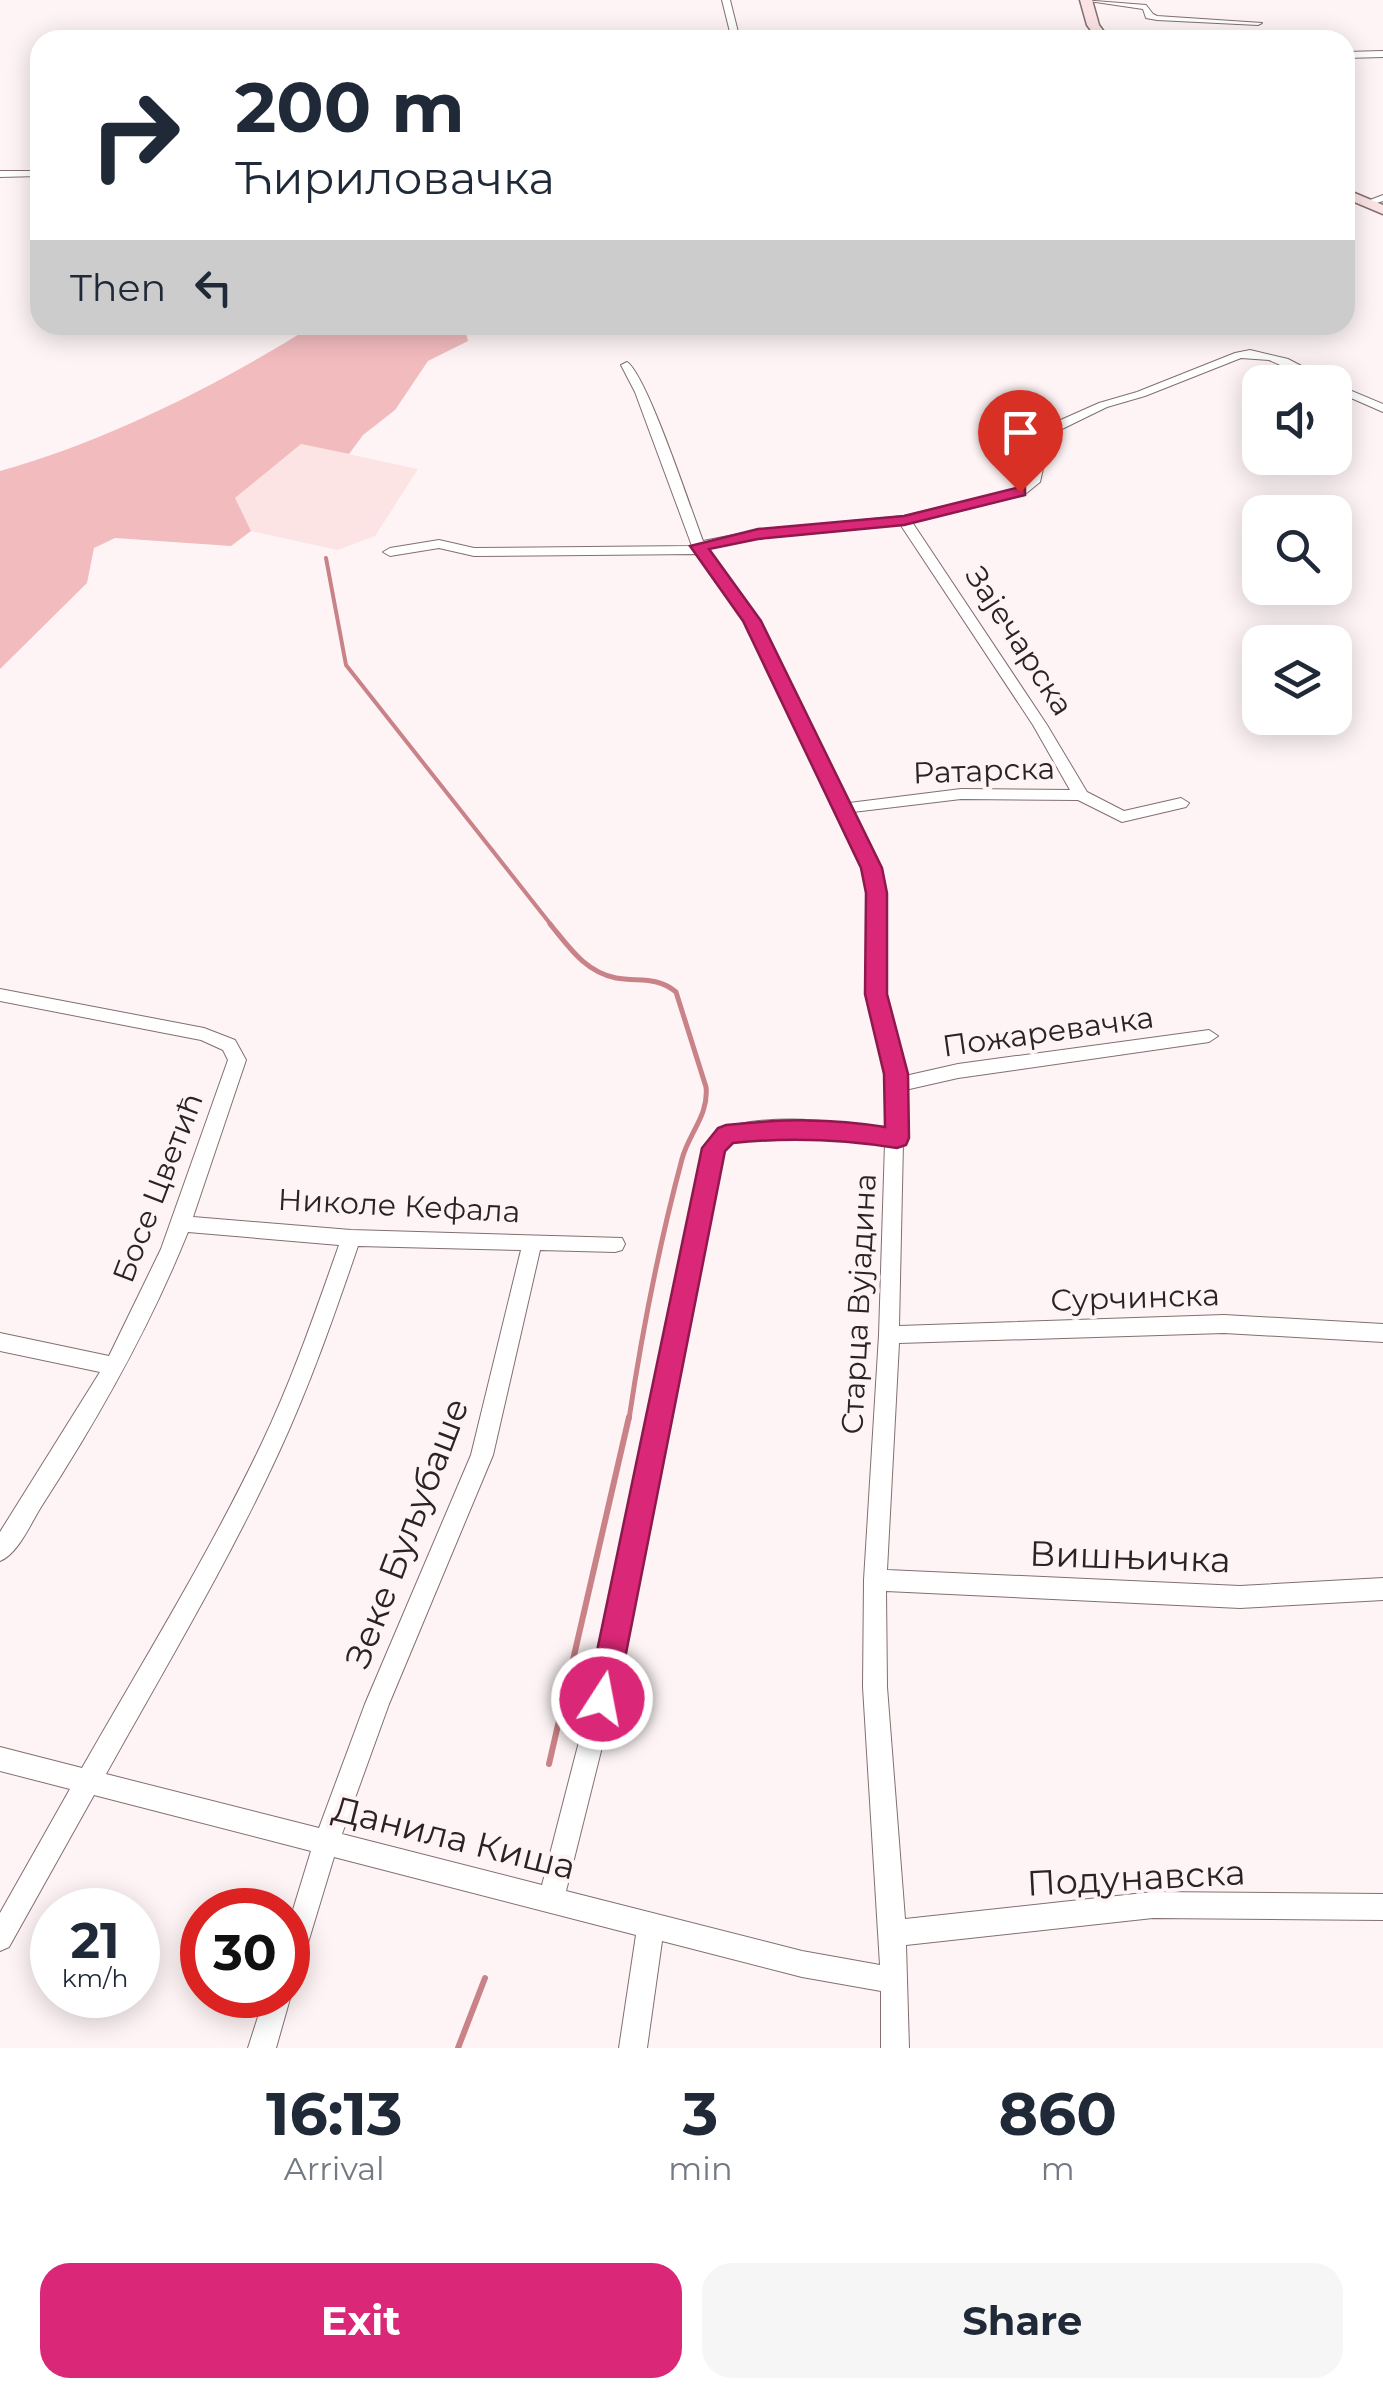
<!DOCTYPE html>
<html lang="en">
<head>
<meta charset="utf-8">
<style>
  :root { --surface:#fff; --page:#f6f6f7; --text:#1f2937; --muted:#747a83; --accent:#db2777 }
  body { margin:0; font-family:Montserrat,sans-serif; background:var(--page); color:var(--text); height:100vh; display:flex; flex-direction:column; font-size:38px; white-space:nowrap }
  * { box-sizing:border-box; margin:0 }
  p { font-size:32px; color:var(--muted) }
  .icon { flex:none; width:55px; height:55px; fill:none; stroke:currentColor; stroke-width:2; stroke-linecap:round; stroke-linejoin:round }
  .map { position:relative; height:2048px; overflow:hidden }
  .panel { display:flex; flex-direction:column; background:var(--surface); flex:1 }
  .panel>* { flex:none }
  .banner { position:absolute; left:30px; top:30px; width:1325px; height:305px; border-radius:30px; box-shadow:0 5px 25px #0003; background:#fff; color:var(--text); overflow:hidden }
  .fabs { position:absolute; left:1242px; top:365px; display:grid; gap:20px }
  .fabs a { display:grid; place-items:center; width:110px; height:110px; border-radius:20px; background:var(--surface); box-shadow:0 5px 25px #0003; font-size:50px }
  .speed { position:absolute; left:30px; top:1888px; display:flex; gap:20px; font-size:50px; font-weight:700; text-align:center }
  .speed>* { display:grid; place-content:center; width:130px; height:130px; border-radius:50%; background:var(--surface); box-shadow:0 5px 25px #0003; line-height:1 }
  .speed small { font-size:25px; font-weight:400 }
  .speed .limit { border:15px solid #d22; background:#fff; color:#111 }
  .pin { position:absolute; display:grid; place-items:center; width:85px; height:85px; color:#fff; margin:-102px -42px; border-radius:50% 50% 50% 0; rotate:-45deg; box-shadow:0 0 10px #0007 }
  .pin .icon { rotate:45deg }
  .me { position:absolute; width:110px; margin:-55px; rotate:11deg; stroke-linejoin:round; filter:drop-shadow(0 0 8px #0008) }
  .turn { display:flex; align-items:center; gap:35px; height:210px; padding:0 40px; font-size:45px }
  .turn .icon { width:130px; height:130px; stroke-width:2.5 }
  .turn b { display:block; font-size:70px; line-height:85px }
  .then { display:flex; align-items:center; height:95px; padding:0 40px; background:#0003; gap:20px; font-size:38px }
  .eta { display:flex; justify-content:space-evenly; align-items:center; height:170px; text-align:center }
  .eta b { font-size:60px; font-weight:700; line-height:70px }
  .action { display:flex; gap:20px; margin-top:auto; padding:20px 40px }
  .action a { flex:1; height:115px; border-radius:30px; background:var(--accent); color:#fff; font-size:40px; font-weight:700; line-height:115px; text-align:center }
  .action a+a { background:var(--page); color:var(--text) }
  .map>svg:first-child { display:block }
  .built { fill:#fce3e4 }
  .green { fill:#f2bbbe }
  .lines { fill:none; stroke-linecap:round; stroke-linejoin:round }
  .stream-far2 { stroke:#c98287; stroke-width:4 }
  .stream-far1 { stroke:#c98287; stroke-width:5 }
  .stream { stroke:#c98287; stroke-width:6 }
  .minor-casing { stroke:#836f70; stroke-width:2 }
  .secondary-casing { stroke:#836f70; stroke-width:3 }
  .minor { fill:#fff; fill-rule:evenodd }
  .secondary { fill:#fbe3e5; fill-rule:evenodd }
  .route { fill:#db2777; stroke:#8e194d; stroke-width:2.5 }
  .labels { text-anchor:middle; stroke-width:8; stroke-linejoin:round; paint-order:stroke }
  .street-label { font-size:30px; fill:#2b2223; stroke:#fef4f5 }
  .near-street-label { font-size:35px; fill:#2b2223; stroke:#fef4f5 }
</style>
</head>
<body>
<div class="map">
<svg width="1383" height="2048" viewBox="0 0 1383 2048">
  <rect width="100%" height="100%" fill="#fef4f5"/>
  <!-- built -->
  <path class="built" d="M301 444 418 469 375 536 338 550 251 531 234 498Z"/>
  <!-- green -->
  <path class="green" d="M314 325H464L468 341 428 361 395 410 363 435 349 454 301 444 235 498 251 531 231 546 115 538 94 548 87 583 0 669V471C110 440 218 385 314 325Z"/>
  <g class="lines">
    <!-- stream-far2 -->
    <path class="stream-far2" d="M326 558 346 665 552 926"/>
    <!-- stream-far1 -->
    <path class="stream-far1" d="M550 924C569 947 585 972 616 978 639 982 657 976 676 992L706 1087C709 1115 689 1133 682 1159 659 1245 642 1332 629 1419"/>
    <!-- stream -->
    <path class="stream" d="M549 1764 629 1417
      M458 2048 485 1978"/>
    <!-- minor casing -->
    <g class="minor-casing">
      <path id="minor" d="M722 0H730L740 40H732Z
        M1082 0 1146 5 1153 14 1157 16 1262 23 1258 25 1157 20 1146 18 1143 9Z
        M1383 51V57L1345 58V52Z
        M0 171H37L40 172V176L0 177Z
        M1383 195V201L1367 206 1362 203Z
        M1250 350 1288 359 1332 382H1318L1269 360 1241 358 1145 396 1107 407 1062 429 1048 446 1040 482 1024 495 912 522 1047 725 1087 792 1124 811 1181 798 1189 803 1186 807 1122 822 1078 800 961 799 853 812 873 852 884 893 885 994 905 1076 958 1064 1209 1030 1218 1036 1209 1042 958 1078 905 1090 904 1133 906 1138 903 1143 899 1326 1224 1315 1383 1324V1342L1224 1333 899 1343 887 1570 1240 1586 1383 1578V1600L1240 1608 886 1591 887 1687 905 1919 1153 1892 1383 1894V1920L1153 1918 906 1945 909 2048H881V1991L802 1977 662 1941 647 2048H619L636 1935 334 1857 301 1966 297 1975 288 1979V1926L311 1851 94 1795 9 1947 0 1951V1913L70 1789 0 1771V1747L82 1768C143 1661 208 1556 261 1445 292 1380 315 1313 339 1245L188 1232C149 1329 98 1419 41 1507 31 1523 18 1554 0 1561V1532L100 1372 0 1351V1333L109 1356 161 1249 228 1060 223 1050 201 1040 0 1001V989L204 1028 235 1040 246 1060 193 1217 351 1230 622 1238 625 1244 622 1250 615 1252 540 1250 493 1455 389 1704 342 1834 542 1885 590 1699 705 1148 719 1129C772 1113 832 1120 885 1129L887 1074 867 994 868 893 857 852 838 813 833 809 835 806 745 621 696 554 474 556 439 548 390 556 383 552 390 548 439 540 474 548 692 546 635 392 621 365 627 362C647 375 691 510 703 541L759 530 904 516 1016 489 1028 480 1036 445 1054 423 1099 403 1137 392 1235 353ZM900 524 1033 725 1070 790 961 789 849 803 759 621 706 549 759 538ZM790 1134 885 1143 879 1335 864 1580 863 1687 880 1965 802 1951 566 1891 614 1699 723 1151 732 1140ZM358 1246 521 1250 471 1455 365 1704 319 1828 106 1774C165 1668 228 1563 279 1452 310 1385 334 1316 358 1246Z
        M1335 384 1383 404V412L1335 391Z
        M288 1986 291 1995 276 2048H248L265 1995H288Z"/>
    </g>
    <!-- secondary casing -->
    <g class="secondary-casing">
      <path id="secondary" d="M1080 0H1092L1099 25 1110 40H1098L1087 25Z
        M1345 189 1383 205V214L1345 198Z"/>
    </g>
    <!-- minor -->
    <use href="#minor" class="minor"/>
    <!-- secondary -->
    <use href="#secondary" class="secondary"/>
  </g>
  <!-- route -->
  <path class="route" d="M1020 487 1025 488V495L904 525 758 539 709 549 761 621 882 868 887 893V994L908 1074 909 1138 906 1145 897 1148C841 1139 790 1137 733 1143L725 1151 617 1699 613 1710 602 1714 591 1710 587 1699 702 1148 718 1128 726 1125C781 1119 831 1118 885 1127L884 1074 865 994 866 893 861 868 743 621 690 546 758 529 904 516Z"/>
  <g class="labels">
    <!-- street labels -->
    <g class="street-label">
      <text transform="translate(1019 641) rotate(57)" y="10">Зајечарска</text>
      <text transform="translate(984 771) rotate(-2)" y="10">Ратарска</text>
      <text transform="translate(1048 1032) rotate(-8)" y="10">Пожаревачка</text>
      <text transform="translate(158 1188) rotate(-69)" y="10">Босе Цветић</text>
      <text transform="translate(399 1206) rotate(3)" y="10">Николе Кефала</text>
      <text transform="translate(1135 1298) rotate(-2)" y="10">Сурчинска</text>
      <text transform="translate(859 1304) rotate(-87)" y="10">Старца Вујадина</text>
    </g>
    <!-- near-street labels -->
    <g class="near-street-label">
      <text transform="translate(407 1533) rotate(-69)" y="12">Зеке Буљубаше</text>
      <text transform="translate(1130 1557) rotate(2)" y="12">Вишњичка</text>
      <text transform="translate(454 1838) rotate(14)" y="12">Данила Киша</text>
      <text transform="translate(1136 1878) rotate(-3)" y="12">Подунавска</text>
    </g>
  </g>
</svg>
<div class="fabs">
<a><svg class="icon" aria-label="sound" viewBox="0 0 24 24"><path d="M4 9h4l5-4v14l-5-4H4zM17 9q2 3 0 6"/></svg></a>
<a><svg class="icon" aria-label="search" viewBox="0 0 24 24"><circle cx="10" cy="10" r="6"/><path d="M15 15l6 6"/></svg></a>
<a><svg class="icon" aria-label="layers" viewBox="0 0 24 24"><path d="M12 4l9 5-9 5-9-5zM3 14l9 5 9-5"/></svg></a>
</div>
<div class="speed"><div>21<small>km/h</small></div><div class="limit">30</div></div>
<div class="pin" style="left:1020px;top:492px;background:#d93025"><svg class="icon" aria-label="arrive" viewBox="0 0 24 24"><path d="M6 21V4h12l-3 4 3 4H6"/></svg></div>
<svg class="me" style="left:602px;top:1699px" viewBox="-20 -20 40 40"><circle r="17" fill="#db2777" stroke="#fff" stroke-width="3"/><path d="M0-11L8 9 0 5-8 9z" fill="#fff"/></svg>
<div class="banner">
<div class="turn"><svg class="icon" aria-label="right" viewBox="0 0 24 24"><path d="M7 20v-9h11M14 6l5 5-5 5"/></svg><div><b>200 m</b>Ћириловачка</div></div>
<div class="then">Then<svg class="icon" aria-label="left" viewBox="0 0 24 24"><path d="M17 20v-9H6M10 6l-5 5 5 5"/></svg></div>
</div>
</div>
<section class="panel">
<div class="eta">
<div><b>16:13</b><p>Arrival</p></div>
<div><b>3</b><p>min</p></div>
<div><b>860</b><p>m</p></div>
</div>
<div class="action"><a>Exit</a><a>Share</a></div>
</section>
</body>
</html>
